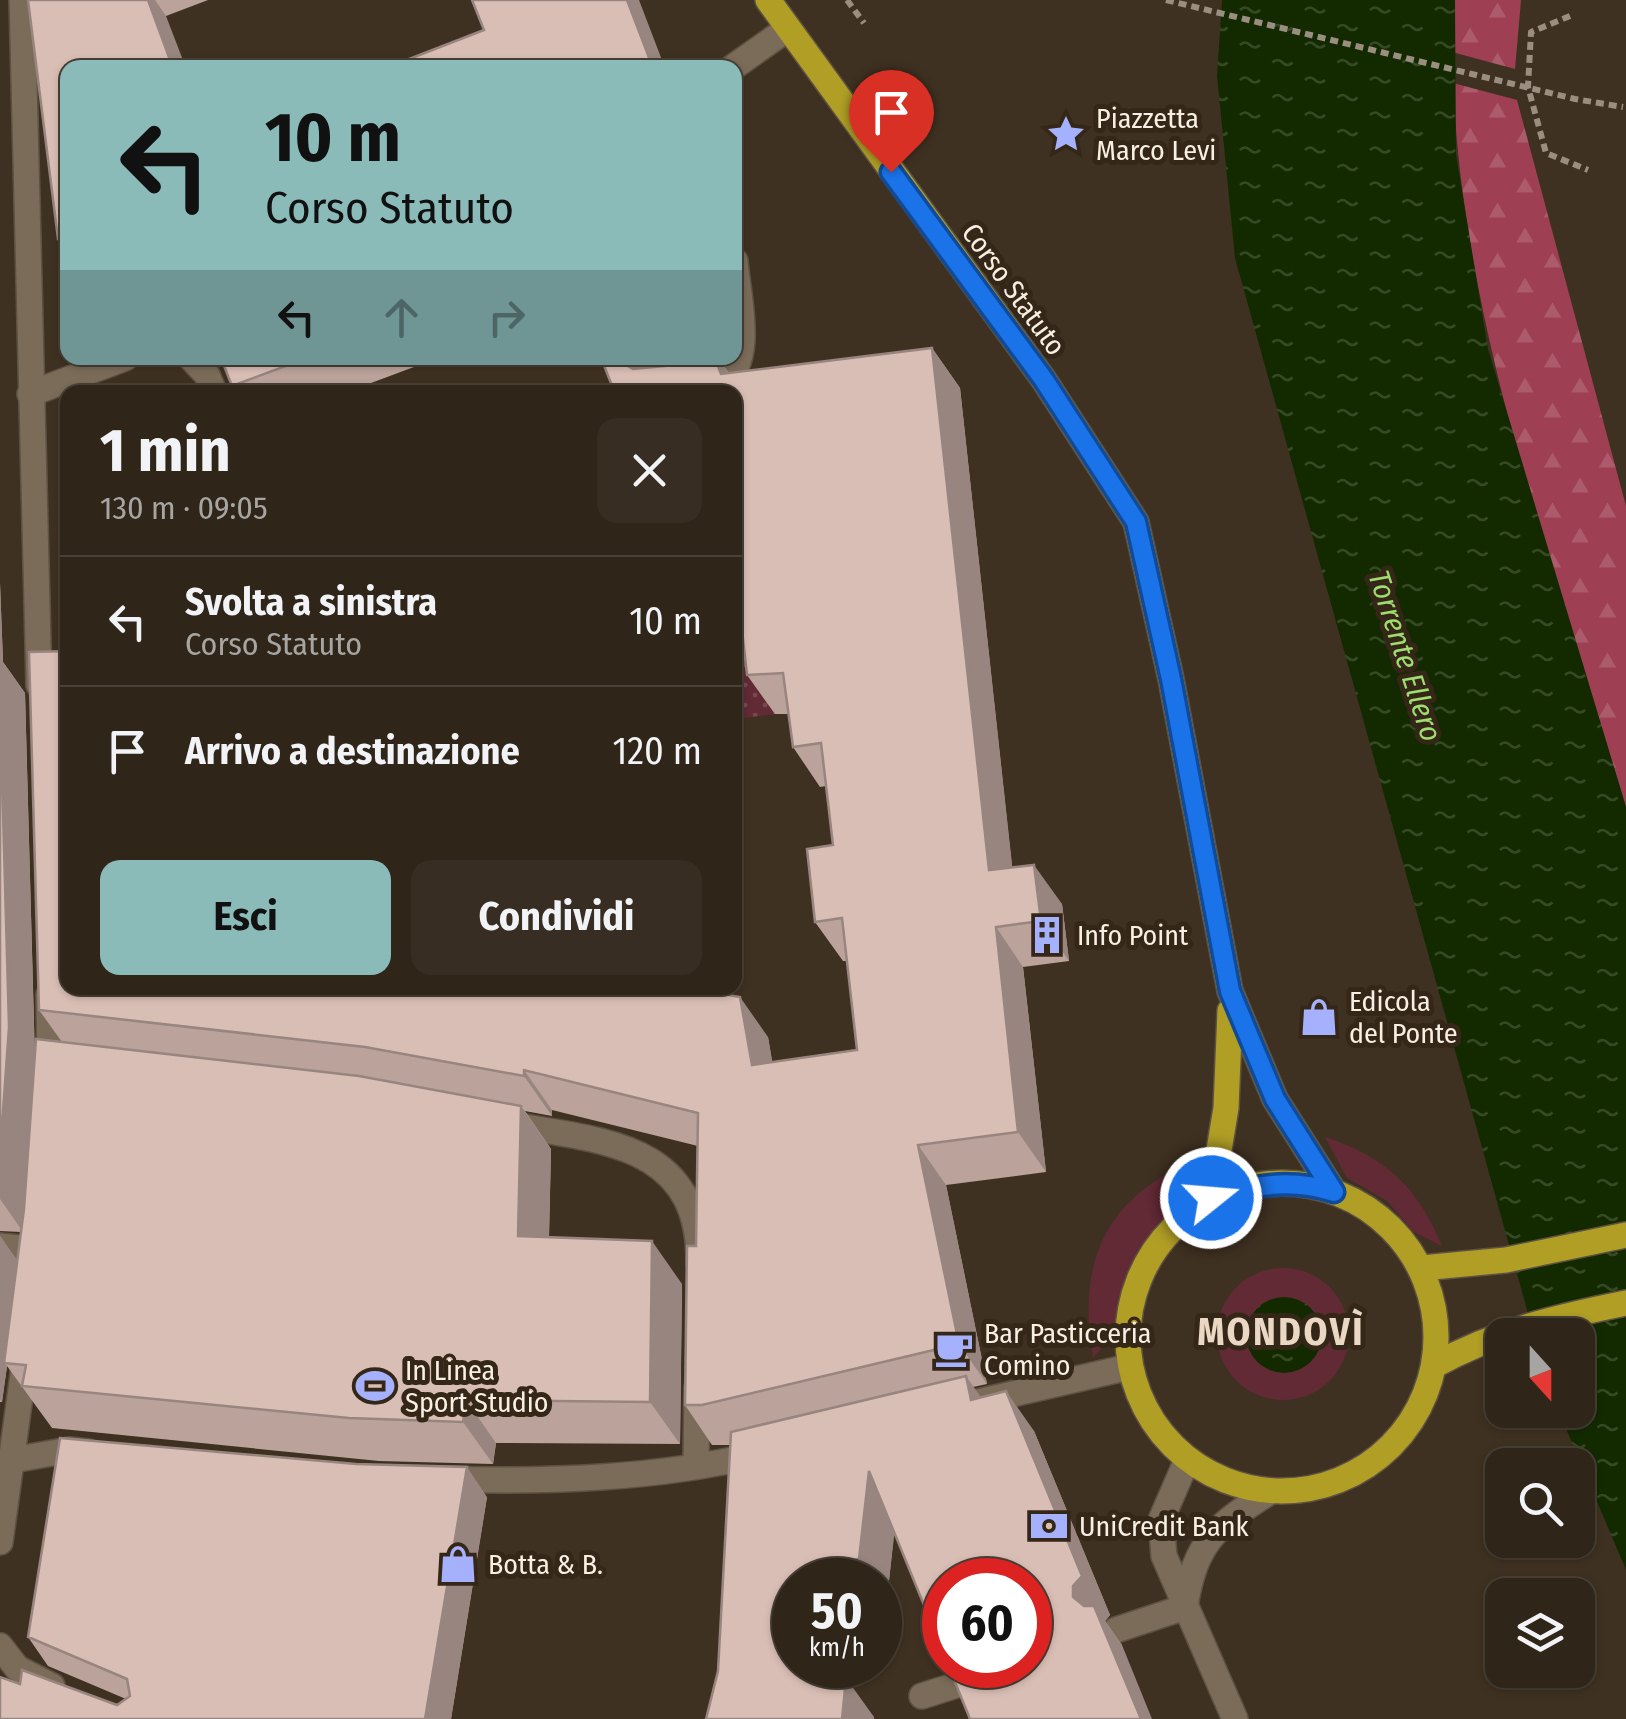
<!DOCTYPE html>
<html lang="it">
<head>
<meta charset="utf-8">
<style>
  :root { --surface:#2f2519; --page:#372d22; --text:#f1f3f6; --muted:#a7a5a2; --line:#4a4238; --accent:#8bbbb9 }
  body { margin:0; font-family:"Fira Sans Condensed",sans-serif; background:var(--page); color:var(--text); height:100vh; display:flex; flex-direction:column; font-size:38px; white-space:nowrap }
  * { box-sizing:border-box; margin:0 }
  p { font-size:32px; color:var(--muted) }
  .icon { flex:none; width:55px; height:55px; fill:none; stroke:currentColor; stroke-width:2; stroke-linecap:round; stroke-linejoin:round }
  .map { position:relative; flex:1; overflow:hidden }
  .sheet { position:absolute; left:60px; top:385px; width:682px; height:610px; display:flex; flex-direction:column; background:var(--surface); border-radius:20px; box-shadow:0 2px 8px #0004,0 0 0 2px var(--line) }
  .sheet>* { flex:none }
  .banner { position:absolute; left:60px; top:60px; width:682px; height:305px; border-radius:20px; box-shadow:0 2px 8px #0004,0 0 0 2px var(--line); background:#8bbbb9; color:#111; overflow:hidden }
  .needle { width:65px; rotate:159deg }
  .controls { position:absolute; left:1485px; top:1318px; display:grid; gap:20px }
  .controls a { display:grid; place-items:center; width:110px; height:110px; border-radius:20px; background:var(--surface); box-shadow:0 2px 8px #0004,0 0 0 2px var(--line); font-size:50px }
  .speed { position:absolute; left:772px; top:1558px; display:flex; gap:20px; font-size:50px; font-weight:700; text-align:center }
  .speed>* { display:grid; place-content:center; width:130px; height:130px; border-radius:50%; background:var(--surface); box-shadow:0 2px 8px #0004,0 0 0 2px var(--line); line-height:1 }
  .speed small { font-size:25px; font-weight:400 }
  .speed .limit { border:15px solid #d22; background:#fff; color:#111 }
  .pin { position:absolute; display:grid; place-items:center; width:85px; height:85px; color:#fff; margin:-102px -42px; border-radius:50% 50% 50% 0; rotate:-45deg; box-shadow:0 0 10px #0007 }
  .pin .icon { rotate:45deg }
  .me { position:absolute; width:110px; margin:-55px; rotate:73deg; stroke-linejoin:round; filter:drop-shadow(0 0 8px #0008) }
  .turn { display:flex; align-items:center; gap:35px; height:210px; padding:0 40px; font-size:45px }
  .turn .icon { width:130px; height:130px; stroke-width:2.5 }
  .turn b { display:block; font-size:70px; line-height:85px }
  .lanes { display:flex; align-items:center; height:95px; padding:0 40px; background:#0003; justify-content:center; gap:50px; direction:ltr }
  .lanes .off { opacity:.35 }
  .round { display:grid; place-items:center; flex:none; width:105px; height:105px; border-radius:20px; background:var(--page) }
  .headline { display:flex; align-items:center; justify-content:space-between; height:170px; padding:0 40px }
  h1 { font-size:60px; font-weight:700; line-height:75px }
  .cta { display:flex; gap:20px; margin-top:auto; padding:20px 40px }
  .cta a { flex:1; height:115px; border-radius:20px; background:var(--accent); color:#111; font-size:40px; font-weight:700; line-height:115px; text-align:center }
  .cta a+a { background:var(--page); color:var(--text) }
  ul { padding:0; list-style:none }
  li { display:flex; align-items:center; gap:30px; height:130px; padding:0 40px; border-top:2px solid var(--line) }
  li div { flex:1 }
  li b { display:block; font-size:38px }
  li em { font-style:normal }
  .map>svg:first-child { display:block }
  .grass { fill:#622a35 }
  .forest { fill:url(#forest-firs) }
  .park { fill:url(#park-dots) }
  .water { fill:url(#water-ripples) }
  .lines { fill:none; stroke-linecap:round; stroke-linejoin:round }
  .minor-casing { stroke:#5d5142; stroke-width:28 }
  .major-casing { stroke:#5d5142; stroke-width:28 }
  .path { stroke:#9a8e81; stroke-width:6; stroke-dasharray:8 5; stroke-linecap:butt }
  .minor { stroke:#7b6b59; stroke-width:25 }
  .major { stroke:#b09e25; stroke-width:25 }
  .wall { fill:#bba39c }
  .shaded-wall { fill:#98857f }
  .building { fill:#d9beb5; stroke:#98857f; stroke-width:2.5 }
  .route-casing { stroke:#114b97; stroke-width:25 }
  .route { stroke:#1a73e8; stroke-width:18 }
  .labels { text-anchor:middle; stroke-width:10; stroke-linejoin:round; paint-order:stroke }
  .poi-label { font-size:28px; fill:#f8efe4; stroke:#352717; text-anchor:start }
  .street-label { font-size:28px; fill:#f8efe4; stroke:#352717 }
  .water-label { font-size:30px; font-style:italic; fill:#9edd6e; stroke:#352717 }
  .district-label { font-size:38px; font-weight:bold; letter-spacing:2.5px; fill:#ead8c4; stroke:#352717 }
</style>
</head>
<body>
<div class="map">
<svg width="1626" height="1719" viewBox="0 0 1626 1719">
  <defs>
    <pattern id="forest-firs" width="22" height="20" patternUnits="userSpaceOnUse" patternTransform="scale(2.5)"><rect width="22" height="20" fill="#9e3f54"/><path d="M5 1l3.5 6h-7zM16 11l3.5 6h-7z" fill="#ac5b6c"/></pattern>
    <pattern id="park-dots" width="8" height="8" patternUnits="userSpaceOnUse" patternTransform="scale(2.5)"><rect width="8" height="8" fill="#622a35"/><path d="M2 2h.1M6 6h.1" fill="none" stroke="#794952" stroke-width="1.8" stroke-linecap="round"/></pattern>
    <pattern id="water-ripples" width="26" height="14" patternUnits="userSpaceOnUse" patternTransform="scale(2.5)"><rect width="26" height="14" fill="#132a00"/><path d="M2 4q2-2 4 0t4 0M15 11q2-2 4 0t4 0" fill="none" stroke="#364925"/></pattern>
  </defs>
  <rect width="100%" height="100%" fill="#3f3121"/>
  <!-- grass -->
  <path class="grass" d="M1325 1137C1384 1156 1418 1187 1442 1246L1414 1232 1387 1201 1347 1178Z
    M1193 1161 1188 1196C1161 1220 1139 1244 1126 1279 1114 1312 1120 1329 1093 1358 1077 1265 1103 1199 1193 1161Z
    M1217 1334a66 66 0 1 1 132 0a66 66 0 1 1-132 0Z"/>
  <!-- forest -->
  <path class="forest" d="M1455 0H1521L1515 69 1452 52Z
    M1453 83 1517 100 1626 506V807C1555 570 1464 333 1453 83Z"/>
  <!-- park -->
  <path class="park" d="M762 586 775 714 735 719V588Z"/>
  <!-- water -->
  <path class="water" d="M1222 0H1455L1456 154 1488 349 1626 807V1570L1558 1410H1578V1335H1534L1235 258 1217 76Z
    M1246 1335a38 38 0 1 1 76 0a38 38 0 1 1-76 0Z"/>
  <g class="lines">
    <!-- minor casing -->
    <g class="minor-casing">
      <path id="minor" d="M22 0 39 685
        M732 68 787 29
        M191 358 207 375 214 392
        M660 392C678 390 707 391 723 382 756 362 737 292 735 261
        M30 394 125 358
        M49 995 50 1075
        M507 1124C601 1141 700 1142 699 1263
        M0 1246 38 1250
        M978 1402 1129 1367
        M696 1460 697 1388
        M1187 1460 1161 1520 1164 1556 1235 1719
        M4 1471 13 1460 69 1450 88 1452
        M441 1479C546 1482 658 1479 759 1454
        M0 1542 26 1353
        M1185 1607C1195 1541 1217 1525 1271 1491
        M1116 1630 1185 1607
        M0 1646 17 1668 52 1686
        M922 1696 966 1682"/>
    </g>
    <!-- major casing -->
    <g class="major-casing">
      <path id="major" d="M768 0 1044 380 1136 522 1171 679 1230 991 1275 1099 1334 1192
        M1128 1337a154 154 0 1 1 308 0a154 154 0 1 1-308 0Z
        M1211 1198 1226 1108 1230 1011
        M1422 1268 1506 1260 1626 1235
        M1435 1365C1497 1331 1557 1317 1626 1303"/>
    </g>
    <!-- path -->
    <path class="path" d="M847 0 864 23
      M1166 0 1575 99 1623 107
      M1570 16 1531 32 1528 87 1546 153 1588 170"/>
    <!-- minor -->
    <use href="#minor" class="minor"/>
    <!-- major -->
    <use href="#major" class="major"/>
  </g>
  <!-- wall -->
  <path class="wall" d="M28 0H208L166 16 68 68V253L58 239Z
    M932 348 960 388 1012 867 1062 904 1069 961 1023 967 1046 1172 946 1185 987 1384 973 1387 981 1398 1034 1431 1110 1615 1105 1621 1122 1645 1030 1665 945 1580V1645L933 1627 894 1533 887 1599 880 1600V1580H795V1665H833V1677L874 1717 718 1671 730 1445H712L685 1405 696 1246 698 1146 552 1110V1116L525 1111 551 1149 549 1237 682 1284 680 1444 496 1443 493 1464 379 1461 52 1428 7 1366 2 1402H0V1236L17 1261 21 1232 0 1231V583L3 662 25 693 35 1060 62 1042 39 1010 68 988 768 1037 772 1062 857 1050 847 961H843L815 922 833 845 826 786 820 787 793 747 788 714H775L747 675 737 586 735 587V392L613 388 601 358H721L719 360 729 373Z
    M221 358H438L347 392H236L232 386Z
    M487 1497 451 1719H0L20 1684 117 1705 126 1699 48 1666 28 1637Z"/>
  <!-- shaded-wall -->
  <path class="shaded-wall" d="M148 0H155L166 16 186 68H173Z
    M627 0H639L665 68H653Z
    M932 348 960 388 1017 910 989 870Z
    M618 358H637L652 378 619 361Z
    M702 358H721L719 360 740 389Z
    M0 583 3 662 25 693 35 1064 23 1232 0 1199Z
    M1034 865 1062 904 1069 961 1041 921Z
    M996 927 1023 967 1046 1172 1018 1132Z
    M740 997 768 1037 780 1105 752 1065Z
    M524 1070 552 1110V1116L524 1076Z
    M521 1106 551 1149 548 1279 518 1236Z
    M918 1145 946 1185 987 1384 959 1344Z
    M0 1236 20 1264 4 1363 7 1366 2 1402 0 1399Z
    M652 1241 682 1284 680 1444 650 1402Z
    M966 1376 994 1416 971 1400Z
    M1006 1391 1034 1431 1110 1615 1105 1621 1122 1645 1152 1719H1141L1073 1597Z
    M466 1400 496 1443 493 1464 463 1422Z
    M467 1467 487 1497 451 1719H425Z
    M869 1471 897 1510 887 1599 880 1589V1580H874L859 1559Z
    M804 1665H833L831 1715 804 1675Z
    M846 1678 874 1717V1719H842Z"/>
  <!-- building -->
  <path class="building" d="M28 0H148L173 68H68V236L58 239Z
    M472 0H627L653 68H386L484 30Z
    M932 348 989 870 1034 865 1041 921 996 927 1018 1132 918 1145 959 1344 702 1405H685L687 1246H696L698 1113 524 1070V1076L365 1047 39 1010 29 652 68 651V988H689L740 997 752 1065 857 1050 842 918 815 922 807 849 833 845 821 743 793 747 783 673 747 675 735 568V392H572L613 388 601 358H618L619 361 633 369 675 365 695 360 699 358H715L721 374Z
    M221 358H307L232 386Z
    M0 704 9 1027 0 1153Z
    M36 1039 359 1076 521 1106 518 1236 652 1241 650 1402 466 1400 463 1422 349 1418 22 1386 26 1365 4 1363 24 1209Z
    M966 1376 971 1400 1006 1391 1082 1576 1073 1586V1597L1084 1606H1094L1141 1719H970L948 1665H1030V1580H945V1629L943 1627H933L869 1471 859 1559 807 1570V1580H795V1665H804V1675L846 1678 842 1719H706L718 1671 731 1432Z
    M60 1438 356 1464 467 1467 425 1719H0V1677L20 1684 22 1670 117 1705 130 1696 127 1679 28 1637Z"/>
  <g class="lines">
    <!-- route casing -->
    <g class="route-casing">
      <path id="route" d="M891 172 1044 380 1136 522 1171 679 1230 991 1275 1099 1334 1192C1290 1178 1254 1185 1211 1198"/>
    </g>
    <!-- route -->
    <use href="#route" class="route"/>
  </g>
  <!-- icons -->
  <defs>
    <g id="sight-bare" transform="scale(3)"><path d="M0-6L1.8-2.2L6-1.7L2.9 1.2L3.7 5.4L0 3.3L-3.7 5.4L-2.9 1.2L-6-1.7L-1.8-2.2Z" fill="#a5b1fc" stroke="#352717" stroke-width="2.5" paint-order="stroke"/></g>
    <g id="building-bare" transform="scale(3)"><path d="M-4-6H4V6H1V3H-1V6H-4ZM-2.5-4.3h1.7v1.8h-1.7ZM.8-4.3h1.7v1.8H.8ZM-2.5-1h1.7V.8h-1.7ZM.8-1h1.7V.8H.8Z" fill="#a5b1fc" stroke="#352717" stroke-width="2.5" paint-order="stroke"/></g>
    <g id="shop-bare" transform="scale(3)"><path d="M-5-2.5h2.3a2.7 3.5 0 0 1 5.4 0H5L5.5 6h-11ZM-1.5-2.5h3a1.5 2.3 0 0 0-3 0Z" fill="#a5b1fc" stroke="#352717" stroke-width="2.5" paint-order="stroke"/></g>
    <g id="cafe-bare" transform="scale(3)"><path d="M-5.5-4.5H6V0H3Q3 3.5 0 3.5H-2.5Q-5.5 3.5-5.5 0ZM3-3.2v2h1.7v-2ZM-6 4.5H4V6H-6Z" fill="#a5b1fc" stroke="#352717" stroke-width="2.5" paint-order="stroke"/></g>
    <g id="stadium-bare" transform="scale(3)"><path d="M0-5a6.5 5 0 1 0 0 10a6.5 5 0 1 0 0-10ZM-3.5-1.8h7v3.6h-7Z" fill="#a5b1fc" stroke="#352717" stroke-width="2.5" paint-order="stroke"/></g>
    <g id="bank-bare" transform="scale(3)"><path d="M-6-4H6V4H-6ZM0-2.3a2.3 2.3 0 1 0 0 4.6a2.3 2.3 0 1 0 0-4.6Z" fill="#a5b1fc" stroke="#352717" stroke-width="2.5" paint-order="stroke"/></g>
  </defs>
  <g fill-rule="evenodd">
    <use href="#sight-bare" x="1066" y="134"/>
    <use href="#building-bare" x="1047" y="935"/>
    <use href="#shop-bare" x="1319" y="1017"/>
    <use href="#cafe-bare" x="954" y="1349"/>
    <use href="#stadium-bare" x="375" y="1386"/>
    <use href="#bank-bare" x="1049" y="1526"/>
    <use href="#shop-bare" x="458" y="1564"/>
  </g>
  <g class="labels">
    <!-- poi labels -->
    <g class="poi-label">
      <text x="1096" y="128">Piazzetta<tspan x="1096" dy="32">Marco Levi</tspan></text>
      <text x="1077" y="945">Info Point</text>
      <text x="1349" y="1011">Edicola<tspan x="1349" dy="32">del Ponte</tspan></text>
      <text x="984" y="1343">Bar Pasticceria<tspan x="984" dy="32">Comino</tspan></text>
      <text x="405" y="1380">In Linea<tspan x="405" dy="32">Sport Studio</tspan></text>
      <text x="1079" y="1536">UniCredit Bank</text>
      <text x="488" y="1574">Botta &amp; B.</text>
    </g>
    <!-- street labels -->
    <g class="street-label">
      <text transform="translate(1014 289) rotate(54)" y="10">Corso Statuto</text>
    </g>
    <!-- water labels -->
    <g class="water-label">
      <text transform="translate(1405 656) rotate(72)" y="10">Torrente Ellero</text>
    </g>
    <!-- district labels -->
    <g class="district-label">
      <text x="1281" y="1345">MONDOVÌ</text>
    </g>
  </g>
</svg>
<div class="controls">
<a><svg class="needle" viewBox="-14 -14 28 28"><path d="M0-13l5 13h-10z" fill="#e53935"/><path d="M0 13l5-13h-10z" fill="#a7a5a2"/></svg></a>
<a><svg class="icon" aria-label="search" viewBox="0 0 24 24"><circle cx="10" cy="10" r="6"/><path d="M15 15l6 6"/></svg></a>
<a><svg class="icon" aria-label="layers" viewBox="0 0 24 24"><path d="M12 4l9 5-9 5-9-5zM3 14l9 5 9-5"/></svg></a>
</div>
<div class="speed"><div>50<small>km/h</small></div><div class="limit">60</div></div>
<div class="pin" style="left:891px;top:172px;background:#d93025"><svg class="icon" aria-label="arrive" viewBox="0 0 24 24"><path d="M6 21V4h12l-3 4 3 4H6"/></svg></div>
<svg class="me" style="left:1211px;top:1198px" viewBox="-20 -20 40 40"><circle r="17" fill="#1a73e8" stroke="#fff" stroke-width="3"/><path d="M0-11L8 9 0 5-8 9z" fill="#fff"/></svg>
<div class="banner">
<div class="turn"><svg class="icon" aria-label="left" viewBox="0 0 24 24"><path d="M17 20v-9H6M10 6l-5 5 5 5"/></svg><div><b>10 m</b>Corso Statuto</div></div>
<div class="lanes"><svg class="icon" aria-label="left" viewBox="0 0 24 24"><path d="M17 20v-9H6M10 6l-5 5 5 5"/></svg><svg class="icon off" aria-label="ahead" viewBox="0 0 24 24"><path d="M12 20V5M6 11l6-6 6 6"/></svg><svg class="icon off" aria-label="right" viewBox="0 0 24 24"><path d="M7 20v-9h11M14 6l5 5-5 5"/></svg></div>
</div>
<section class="sheet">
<div class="headline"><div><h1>1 min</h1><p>130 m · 09:05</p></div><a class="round"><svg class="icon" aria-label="close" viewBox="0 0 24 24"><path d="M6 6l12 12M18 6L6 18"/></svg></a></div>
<ul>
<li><svg class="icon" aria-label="left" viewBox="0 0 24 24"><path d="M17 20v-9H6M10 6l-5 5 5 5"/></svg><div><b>Svolta a sinistra</b><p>Corso Statuto</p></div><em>10 m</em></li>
<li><svg class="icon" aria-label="arrive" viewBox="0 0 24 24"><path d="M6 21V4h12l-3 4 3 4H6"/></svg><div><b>Arrivo a destinazione</b></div><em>120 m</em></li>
</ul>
<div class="cta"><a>Esci</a><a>Condividi</a></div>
</section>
</div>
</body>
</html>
